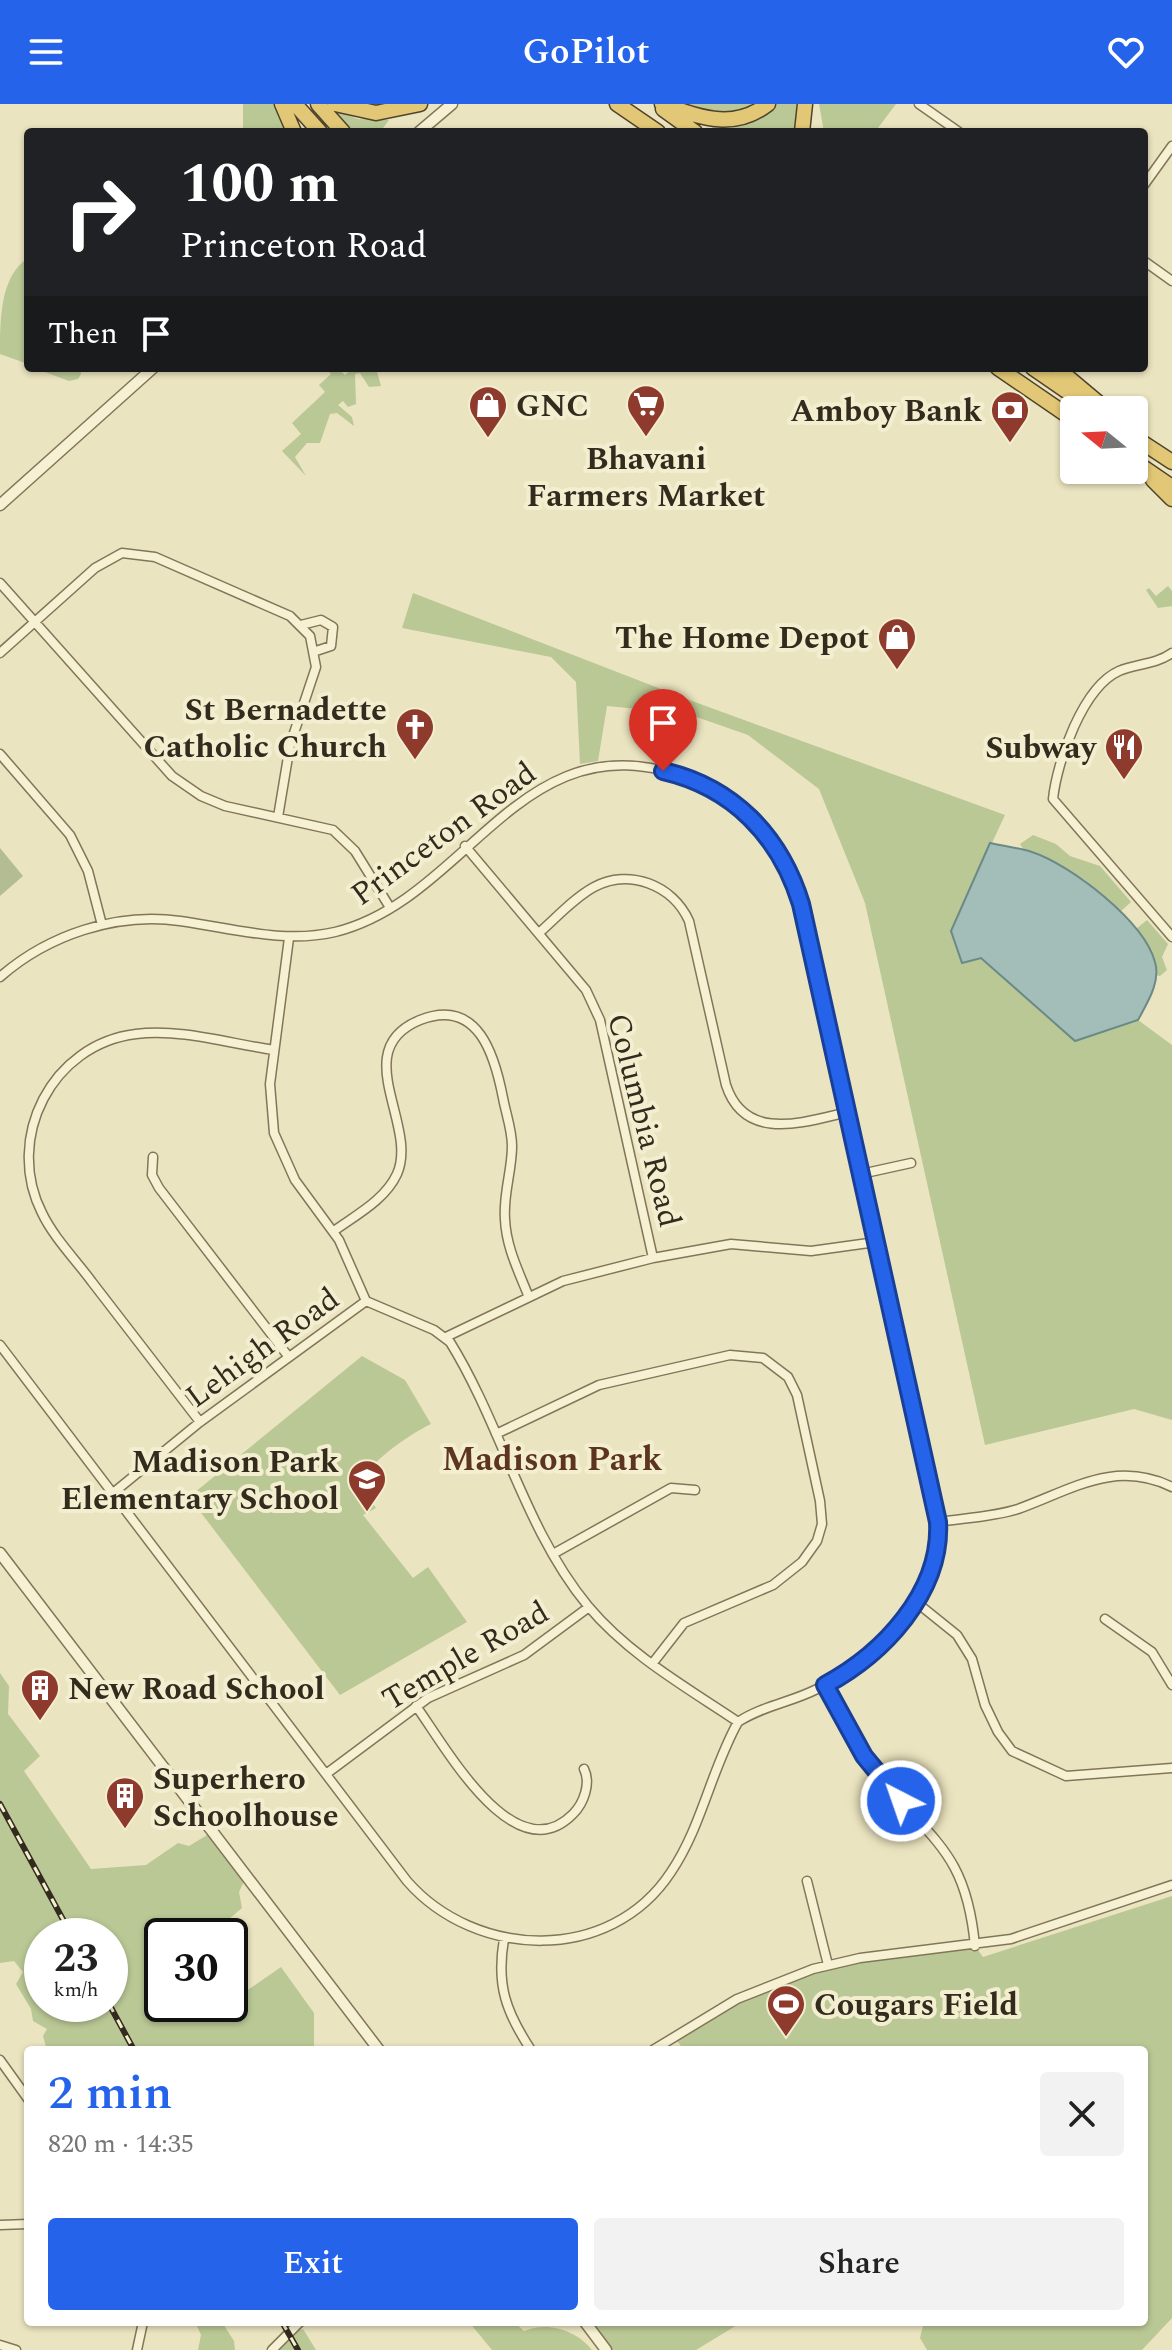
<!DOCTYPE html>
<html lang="en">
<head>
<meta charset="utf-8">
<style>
  :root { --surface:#fff; --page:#f2f2f2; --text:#222; --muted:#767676; --accent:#2563eb }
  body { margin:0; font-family:Spectral,serif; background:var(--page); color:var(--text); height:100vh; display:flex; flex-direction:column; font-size:30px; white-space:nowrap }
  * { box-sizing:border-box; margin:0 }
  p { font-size:26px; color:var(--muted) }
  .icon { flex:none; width:44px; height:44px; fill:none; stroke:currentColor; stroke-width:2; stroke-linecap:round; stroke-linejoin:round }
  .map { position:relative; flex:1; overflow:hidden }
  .sheet { position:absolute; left:24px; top:1942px; width:1124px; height:280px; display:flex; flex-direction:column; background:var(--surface); border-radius:8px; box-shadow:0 2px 6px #0004 }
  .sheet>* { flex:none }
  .banner { position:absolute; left:24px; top:24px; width:1124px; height:244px; border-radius:8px; box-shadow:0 2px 6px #0004; background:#202124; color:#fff; overflow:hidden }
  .needle { width:52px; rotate:288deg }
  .buttons { position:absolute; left:1060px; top:292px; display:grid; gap:16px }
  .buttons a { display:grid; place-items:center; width:88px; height:88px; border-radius:8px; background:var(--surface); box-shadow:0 2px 6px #0004; font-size:40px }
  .speed { position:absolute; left:24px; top:1814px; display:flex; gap:16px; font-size:40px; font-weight:700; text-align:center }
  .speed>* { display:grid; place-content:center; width:104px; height:104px; border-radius:50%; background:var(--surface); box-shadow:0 2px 6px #0004; line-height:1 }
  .speed small { font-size:20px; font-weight:400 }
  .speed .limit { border:4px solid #111; border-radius:12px; background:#fff; color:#111 }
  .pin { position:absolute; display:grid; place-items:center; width:68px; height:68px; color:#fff; margin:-82px -34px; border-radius:50% 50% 50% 0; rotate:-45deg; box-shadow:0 0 8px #0007 }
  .pin .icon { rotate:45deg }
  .me { position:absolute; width:88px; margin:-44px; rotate:319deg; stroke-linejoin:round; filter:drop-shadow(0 0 6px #0008) }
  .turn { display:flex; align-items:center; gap:28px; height:168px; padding:0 24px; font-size:36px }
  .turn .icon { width:104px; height:104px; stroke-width:2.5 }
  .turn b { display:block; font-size:56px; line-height:68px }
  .then { display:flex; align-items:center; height:76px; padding:0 24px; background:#0003; gap:16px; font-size:30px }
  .round { display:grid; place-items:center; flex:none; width:84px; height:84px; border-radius:8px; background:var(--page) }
  .head { display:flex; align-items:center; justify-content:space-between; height:136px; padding:0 24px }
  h1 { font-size:48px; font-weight:600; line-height:60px; color:var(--accent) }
  .cta { display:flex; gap:16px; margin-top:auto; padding:16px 24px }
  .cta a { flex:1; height:92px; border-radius:8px; background:var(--accent); color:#fff; font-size:32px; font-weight:600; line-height:92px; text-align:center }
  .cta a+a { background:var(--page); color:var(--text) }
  header { display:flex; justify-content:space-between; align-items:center; height:104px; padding:0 24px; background:var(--accent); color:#fff; font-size:36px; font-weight:600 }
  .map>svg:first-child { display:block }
  .green { fill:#bac895; fill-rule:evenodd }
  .cemetery { fill:#b2bd94 }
  .water { fill:#a3bdb9; stroke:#6b8a87; stroke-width:2 }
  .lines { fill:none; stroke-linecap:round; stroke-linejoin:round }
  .minor-casing { stroke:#837559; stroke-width:11 }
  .tertiary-casing { stroke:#837559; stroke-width:13 }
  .trunk-casing { stroke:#50432d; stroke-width:17 }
  .minor { stroke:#f6f1d2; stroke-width:8 }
  .tertiary { stroke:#f6f1d2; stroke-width:10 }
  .trunk { stroke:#e2c876; stroke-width:14 }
  .rail-casing { stroke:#332b1d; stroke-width:6 }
  .rail { stroke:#f3eecf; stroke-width:3; stroke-dasharray:9; stroke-linecap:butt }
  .route-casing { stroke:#184099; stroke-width:20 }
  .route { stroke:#2563eb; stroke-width:14 }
  .labels { text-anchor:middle; stroke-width:8; stroke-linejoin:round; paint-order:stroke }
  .poi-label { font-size:32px; font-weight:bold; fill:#332b1d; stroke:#f3eecf; text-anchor:end }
  .street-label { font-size:32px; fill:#332b1d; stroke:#f3eecf }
  .neighbourhood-label { font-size:34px; font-weight:bold; fill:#5d351e; stroke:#f3eecf }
</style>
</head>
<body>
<header><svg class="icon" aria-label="menu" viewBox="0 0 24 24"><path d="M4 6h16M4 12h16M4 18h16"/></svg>GoPilot<svg class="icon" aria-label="heart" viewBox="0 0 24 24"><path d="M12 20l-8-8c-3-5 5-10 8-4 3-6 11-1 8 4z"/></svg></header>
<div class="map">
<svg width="1172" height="2246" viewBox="0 0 1172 2246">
  <rect width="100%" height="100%" fill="#ebe4c0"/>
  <!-- green -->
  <path class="green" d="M243 0H282L294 28H243Z
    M686 0H760C742 19 707 7 686 0Z
    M774 0H797L794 28H719L707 20C731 22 758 21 774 0Z
    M819 0H896L875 28H824Z
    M329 4 358 15 389 16 380 28H353Z
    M28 154V260L0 250C0 216 0 172 28 154Z
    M34 264H80L81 270 78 275 69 277Z
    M326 264H338L345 271 353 264H376L381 282 369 283 360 269 355 270 356 300 348 303 343 297 338 301 352 313 354 322 337 309 330 310 320 339H307L295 353 306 372 282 347 301 330 292 319 325 288 319 281 331 270Z
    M1168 482 1172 487V502L1158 504 1146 486 1149 484 1156 492Z
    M413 489 692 597 1005 711 951 827 1075 937 1138 916 1172 941V1316L1134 1305 985 1341 865 799 819 685 748 631 688 610 607 602 598 657 580 660 576 578 551 553 402 524Z
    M1033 731 1056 740 1070 752 1100 762 1131 798 1119 809 1085 776 1024 746 1020 740Z
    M1147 816 1168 840 1162 853 1167 866 1160 872 1155 871 1156 859 1136 825Z
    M362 1252 405 1276 431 1320C410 1330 365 1360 360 1382L376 1404 363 1411 413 1474 428 1463 467 1518 340 1591 189 1393Z
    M0 1569 9 1582 8 1610 40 1652 24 1667 91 1765 146 1761 178 1739 189 1742 212 1728 246 1773 239 1788 242 1804 209 1832H162V1900H211L219 1906 281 1863 314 1909V1946L46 1943 43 1932 47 1925 33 1917 31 1905 16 1880 23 1868 14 1857 0 1859ZM42 1832H110V1900H42Z
    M1172 1792V2214L1142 2246H927L920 2234 924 2218H1144V1946H684L674 1933 725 1901 843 1857 975 1842 983 1853Z
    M195 2218H222L234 2237 235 2246H198L201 2231Z
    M469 2218H514L524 2227C547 2217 577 2226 592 2246H492Z
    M585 2218H742L696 2246H606Z
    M303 2225 316 2246H272L288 2229Z"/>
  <!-- cemetery -->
  <path class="cemetery" d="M0 744 23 772 0 792Z"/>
  <!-- water -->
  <path class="water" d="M990 739C1004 742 1019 744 1032 748 1071 761 1144 817 1155 858 1161 878 1147 899 1138 916L1075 937 981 854 962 859 951 827Z"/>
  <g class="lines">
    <!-- minor casing -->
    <g class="minor-casing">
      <path id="minor" d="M919 0 959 28
        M1144 81 1172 42
        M1144 157 1172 177
        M0 479 172 672 201 692 225 702 333 726 355 747 389 802
        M301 521 321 516 333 523 331 542 316 547
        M0 549 95 464 122 449 155 453 290 512 310 532 316 563 290 641 278 713
        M1172 549C1157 560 1136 560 1119 567 1083 583 1057 657 1053 695L1172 833
        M0 650 70 731 88 767 102 821
        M465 742 586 886 600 916 653 1154
        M540 828C557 813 574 794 594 783 629 764 673 781 689 817L726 981C745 1039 804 1018 848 1008
        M289 834 270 980 274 1029 295 1076 339 1136 366 1197 434 1226 450 1238C502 1322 525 1426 588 1502 629 1551 686 1583 738 1618
        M0 873C48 831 116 808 180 817 232 824 283 840 335 828 473 794 523 603 700 679 753 701 785 748 801 800L931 1376C935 1394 940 1413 939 1431 935 1498 874 1556 817 1585 792 1598 762 1602 738 1618 711 1666 702 1722 671 1768 610 1861 475 1855 407 1777L0 1241
        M153 1053 152 1071 159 1084 288 1252
        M861 1070 911 1059
        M334 1127C356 1111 385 1096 397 1070 419 1021 347 946 420 916 479 893 495 953 503 994 506 1010 512 1026 512 1042 512 1067 503 1090 505 1115 506 1142 518 1166 528 1191
        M446 1233 563 1177 653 1154 731 1140 811 1147 876 1138
        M200 1318C164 1271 128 1224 92 1178 76 1156 54 1134 42 1109 4 1034 52 940 136 930 180 924 231 940 274 946
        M496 1330 599 1281 730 1251 763 1254 788 1273 797 1291 820 1397 822 1420 817 1437 802 1458 773 1481 684 1519 652 1560
        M113 1389 200 1318 366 1197
        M938 1418C964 1414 993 1413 1018 1405 1071 1386 1115 1355 1172 1383
        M553 1450 671 1384 695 1386
        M916 1498 957 1531 972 1555 985 1601 998 1628 1012 1647 1066 1672 1172 1664
        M1105 1515 1152 1548 1172 1581
        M825 1581C841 1611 856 1644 878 1671 932 1738 966 1747 975 1842
        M416 1602C444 1640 514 1770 573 1710 584 1699 591 1679 584 1665
        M326 1670 428 1594 524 1551 589 1503
        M807 1777 828 1861
        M504 1835C496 1881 506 1908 531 1946
        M653 1946 737 1895 813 1865 860 1854 1011 1835 1172 1781
        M0 1956 28 1995
        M0 2121 28 2120
        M0 2241 16 2246
        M137 2246 143 2218
        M272 2246 300 2218"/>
    </g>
    <!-- tertiary casing -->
    <g class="tertiary-casing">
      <path id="tertiary" d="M419 28 452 0
        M0 401 153 264
        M0 1449 379 1946
        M585 2218 606 2246"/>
    </g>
    <!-- trunk casing -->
    <g class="trunk-casing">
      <path id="trunk" d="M282 0 294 28
        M295 0 320 28
        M318 0 343 28
        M335 0 376 9 420 0
        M617 0 658 28
        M662 0C700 13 733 27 768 0
        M663 5 695 28
        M802 28 805 0
        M998 264 1074 316
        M1033 264 1094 306
        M1057 264 1107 306
        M1134 333 1172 358
        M1134 357 1172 383
        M1153 376 1172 395"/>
    </g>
    <!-- minor -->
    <use href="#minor" class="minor"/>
    <!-- tertiary -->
    <use href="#tertiary" class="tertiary"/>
    <!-- trunk -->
    <use href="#trunk" class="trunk"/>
    <!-- rail casing -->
    <g class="rail-casing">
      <path id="rail" d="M0 1700 72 1832
        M109 1900 134 1946
        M282 2218 298 2246"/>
    </g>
    <!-- rail -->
    <use href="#rail" class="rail"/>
  </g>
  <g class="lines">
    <!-- route casing -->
    <g class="route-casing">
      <path id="route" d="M663 667C733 683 780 732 801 800L938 1418C942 1488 883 1550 825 1581L864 1652 901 1697"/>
    </g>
    <!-- route -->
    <use href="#route" class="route"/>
  </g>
  <!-- icons -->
  <defs>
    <g id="supermarket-pin" transform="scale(2)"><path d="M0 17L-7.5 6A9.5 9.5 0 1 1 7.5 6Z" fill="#8e3a2d" stroke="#f3eecf"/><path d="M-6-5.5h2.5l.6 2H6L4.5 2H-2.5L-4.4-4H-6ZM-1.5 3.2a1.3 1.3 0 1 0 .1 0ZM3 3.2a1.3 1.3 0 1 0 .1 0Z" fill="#fff"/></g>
    <g id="shop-pin" transform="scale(2)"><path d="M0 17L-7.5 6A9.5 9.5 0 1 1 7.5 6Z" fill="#8e3a2d" stroke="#f3eecf"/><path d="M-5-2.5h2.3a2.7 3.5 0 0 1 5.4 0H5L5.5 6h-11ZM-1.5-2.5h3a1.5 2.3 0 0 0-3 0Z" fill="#fff"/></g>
    <g id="bank-pin" transform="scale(2)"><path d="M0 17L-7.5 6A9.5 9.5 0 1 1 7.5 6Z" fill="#8e3a2d" stroke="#f3eecf"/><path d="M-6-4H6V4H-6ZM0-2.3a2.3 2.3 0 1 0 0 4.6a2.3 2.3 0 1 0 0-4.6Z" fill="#fff"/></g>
    <g id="church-pin" transform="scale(2)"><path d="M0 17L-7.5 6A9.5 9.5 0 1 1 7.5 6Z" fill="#8e3a2d" stroke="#f3eecf"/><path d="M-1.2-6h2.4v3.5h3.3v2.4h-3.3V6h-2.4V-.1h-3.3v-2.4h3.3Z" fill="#fff"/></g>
    <g id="restaurant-pin" transform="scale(2)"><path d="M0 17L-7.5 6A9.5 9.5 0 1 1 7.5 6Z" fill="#8e3a2d" stroke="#f3eecf"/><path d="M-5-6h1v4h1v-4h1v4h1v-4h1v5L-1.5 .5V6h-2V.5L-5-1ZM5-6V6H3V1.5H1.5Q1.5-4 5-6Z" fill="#fff"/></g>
    <g id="school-pin" transform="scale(2)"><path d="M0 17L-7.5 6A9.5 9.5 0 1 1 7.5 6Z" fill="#8e3a2d" stroke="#f3eecf"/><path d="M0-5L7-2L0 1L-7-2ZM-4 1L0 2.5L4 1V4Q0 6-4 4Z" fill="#fff"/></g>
    <g id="building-pin" transform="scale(2)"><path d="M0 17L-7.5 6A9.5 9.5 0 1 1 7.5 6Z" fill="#8e3a2d" stroke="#f3eecf"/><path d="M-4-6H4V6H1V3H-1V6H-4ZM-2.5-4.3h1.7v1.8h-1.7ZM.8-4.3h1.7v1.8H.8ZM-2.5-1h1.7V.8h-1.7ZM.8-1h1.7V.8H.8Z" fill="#fff"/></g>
    <g id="stadium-pin" transform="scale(2)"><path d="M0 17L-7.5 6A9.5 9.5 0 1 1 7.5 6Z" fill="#8e3a2d" stroke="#f3eecf"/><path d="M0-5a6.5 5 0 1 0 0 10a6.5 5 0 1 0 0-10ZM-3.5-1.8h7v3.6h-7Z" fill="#fff"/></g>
  </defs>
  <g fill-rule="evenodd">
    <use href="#supermarket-pin" x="646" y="300"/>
    <use href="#shop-pin" x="488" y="301"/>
    <use href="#bank-pin" x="1010" y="306"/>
    <use href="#shop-pin" x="897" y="533"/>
    <use href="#church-pin" x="415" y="623"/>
    <use href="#restaurant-pin" x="1124" y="643"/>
    <use href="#school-pin" x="367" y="1375"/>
    <use href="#building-pin" x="40" y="1584"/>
    <use href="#building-pin" x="125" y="1692"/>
    <use href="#stadium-pin" x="786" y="1900"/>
  </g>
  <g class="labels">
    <!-- poi labels -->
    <g class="poi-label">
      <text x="516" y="312" text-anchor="start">GNC</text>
      <text x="982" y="317">Amboy Bank</text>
      <text x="646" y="365" text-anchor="middle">Bhavani<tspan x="646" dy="37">Farmers Market</tspan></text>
      <text x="869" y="544">The Home Depot</text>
      <text x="387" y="616">St Bernadette<tspan x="387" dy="37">Catholic Church</tspan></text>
      <text x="1096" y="654">Subway</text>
      <text x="339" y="1368">Madison Park<tspan x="339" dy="37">Elementary School</tspan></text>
      <text x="68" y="1595" text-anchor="start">New Road School</text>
      <text x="153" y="1685" text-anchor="start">Superhero<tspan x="153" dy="37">Schoolhouse</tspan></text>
      <text x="814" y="1911" text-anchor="start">Cougars Field</text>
    </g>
    <!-- street labels -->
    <g class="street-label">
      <text transform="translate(443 729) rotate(-36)" y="11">Princeton Road</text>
      <text transform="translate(645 1016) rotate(76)" y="11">Columbia Road</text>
      <text transform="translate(262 1243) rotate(-36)" y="11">Lehigh Road</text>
      <text transform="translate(465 1551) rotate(-30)" y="11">Temple Road</text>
    </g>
    <!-- neighbourhood labels -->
    <g class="neighbourhood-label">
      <text x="552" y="1366">Madison Park</text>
    </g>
  </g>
</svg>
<div class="buttons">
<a><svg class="needle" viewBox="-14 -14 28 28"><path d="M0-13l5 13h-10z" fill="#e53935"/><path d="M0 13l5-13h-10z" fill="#767676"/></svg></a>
</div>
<div class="speed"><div>23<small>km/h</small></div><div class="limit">30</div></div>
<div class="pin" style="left:663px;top:667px;background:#d93025"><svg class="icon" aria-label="arrive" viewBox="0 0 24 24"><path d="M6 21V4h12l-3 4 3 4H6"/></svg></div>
<svg class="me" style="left:901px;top:1697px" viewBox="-20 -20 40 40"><circle r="17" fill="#2563eb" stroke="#fff" stroke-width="3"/><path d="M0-11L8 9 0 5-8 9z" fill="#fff"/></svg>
<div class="banner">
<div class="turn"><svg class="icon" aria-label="right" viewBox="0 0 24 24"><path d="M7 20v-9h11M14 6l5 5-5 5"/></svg><div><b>100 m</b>Princeton Road</div></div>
<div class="then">Then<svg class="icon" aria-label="arrive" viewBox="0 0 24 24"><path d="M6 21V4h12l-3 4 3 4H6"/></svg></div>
</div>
<section class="sheet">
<div class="head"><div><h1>2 min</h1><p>820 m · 14:35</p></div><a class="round"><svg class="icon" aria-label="close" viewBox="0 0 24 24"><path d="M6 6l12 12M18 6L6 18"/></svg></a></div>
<div class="cta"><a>Exit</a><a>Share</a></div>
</section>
</div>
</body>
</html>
